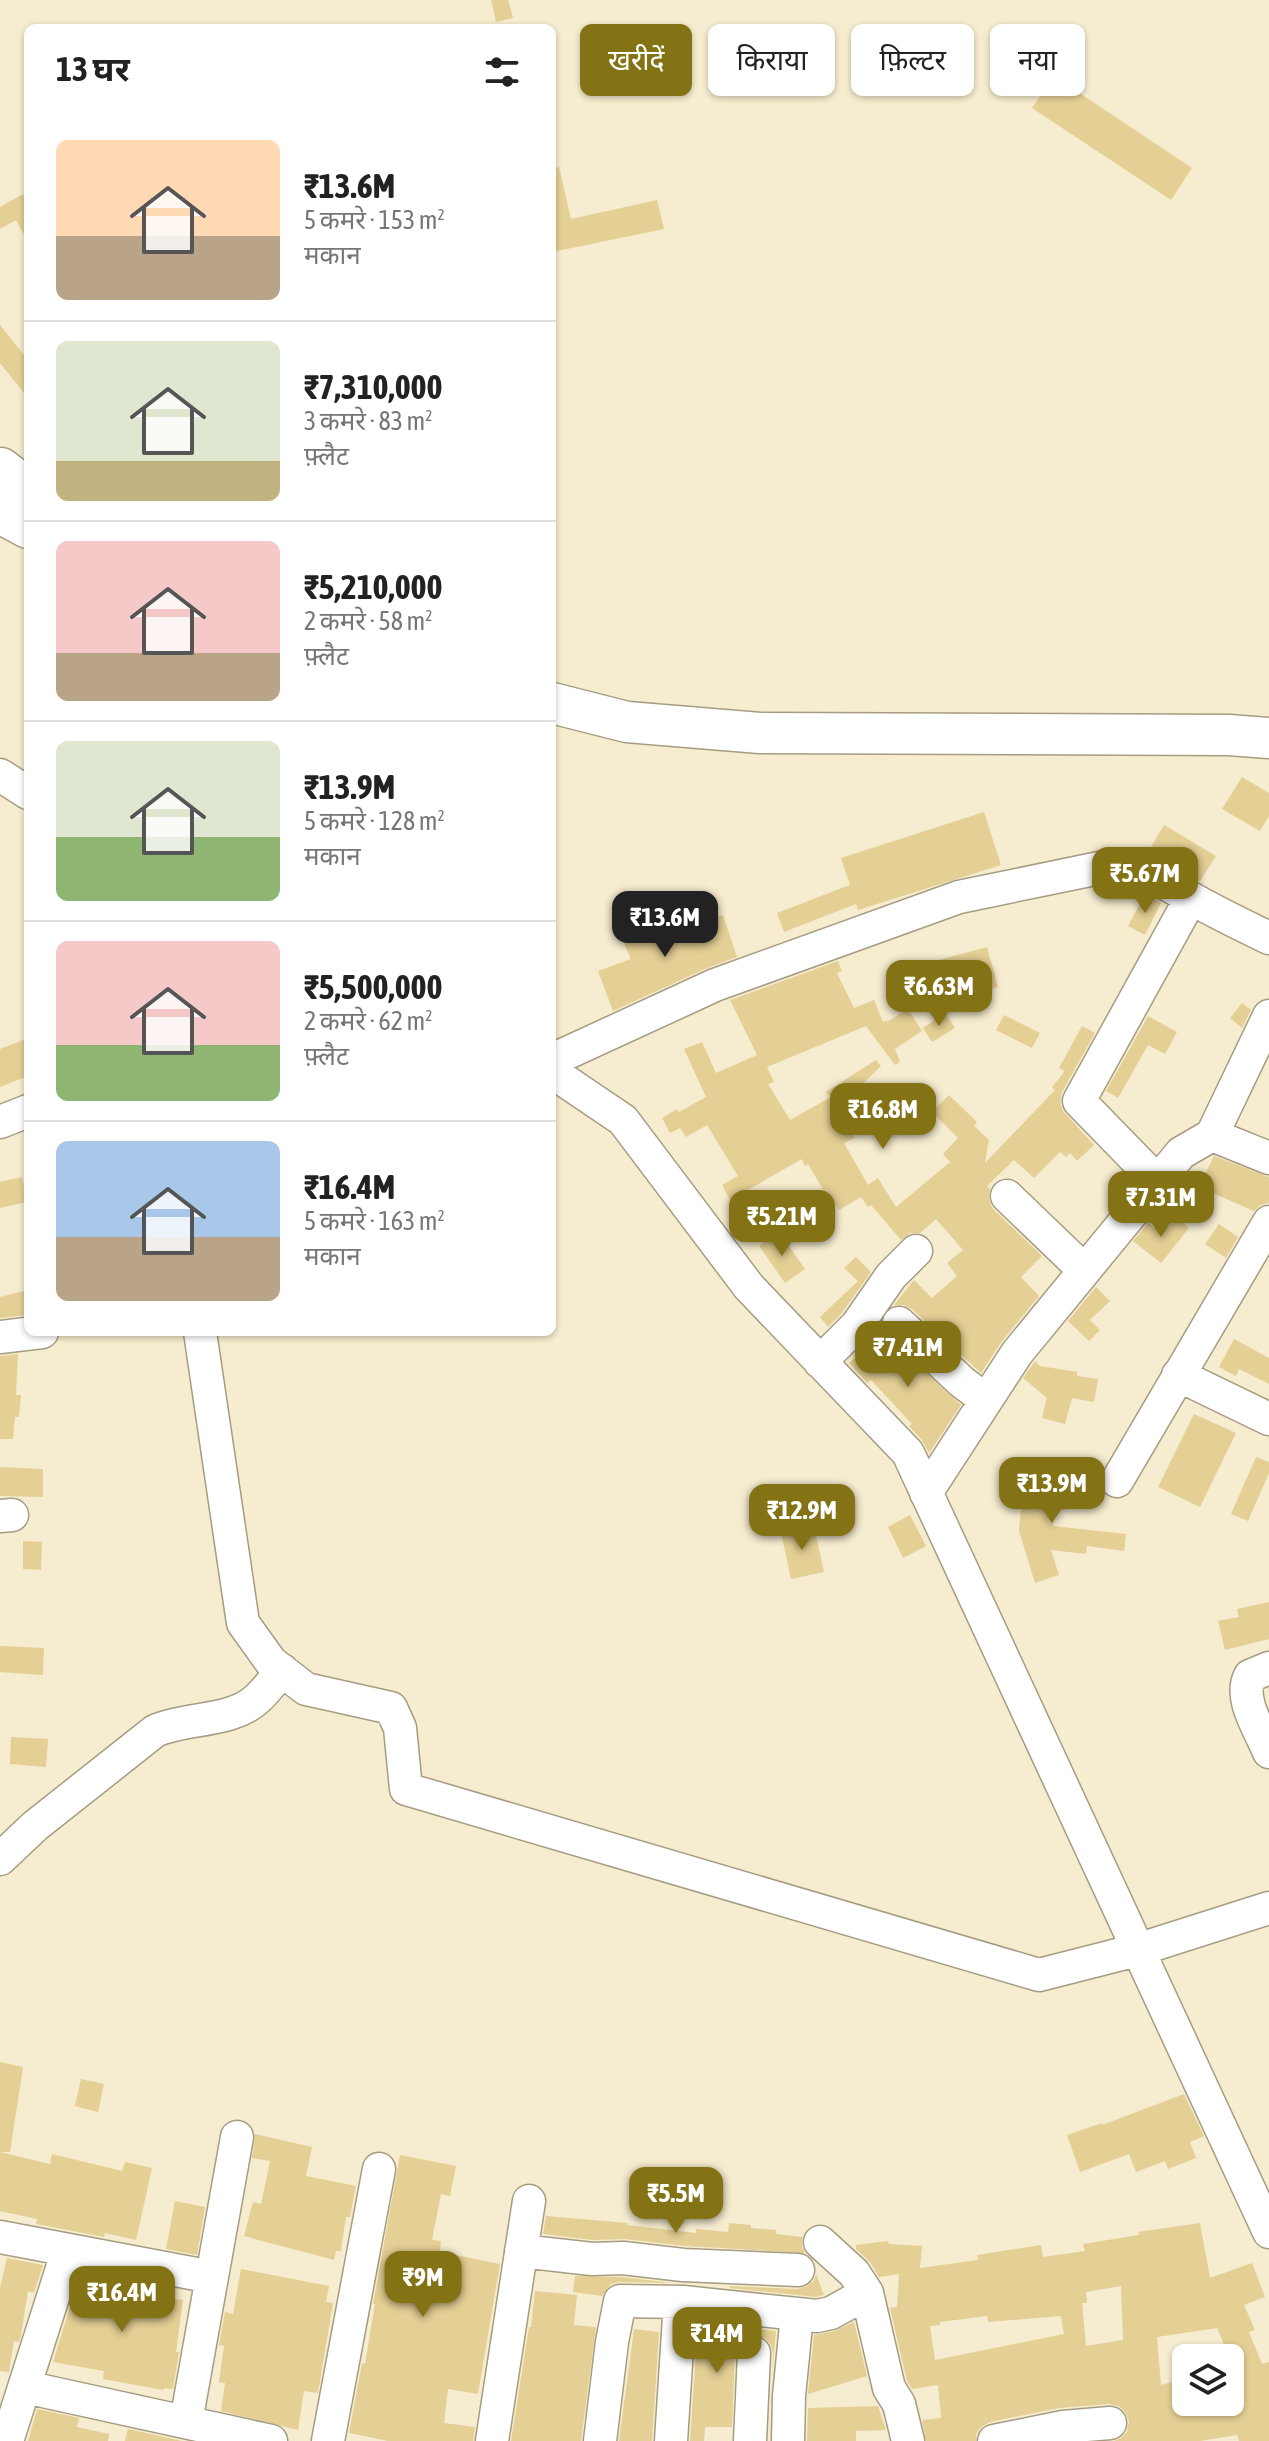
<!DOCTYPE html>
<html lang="hi">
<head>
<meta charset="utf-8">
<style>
	body { margin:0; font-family:"Asap Condensed","Noto Sans Devanagari",sans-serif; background:#f2f2f2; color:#222; height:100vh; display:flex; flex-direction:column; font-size:30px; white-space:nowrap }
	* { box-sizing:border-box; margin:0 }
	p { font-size:26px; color:#767676 }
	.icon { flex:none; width:44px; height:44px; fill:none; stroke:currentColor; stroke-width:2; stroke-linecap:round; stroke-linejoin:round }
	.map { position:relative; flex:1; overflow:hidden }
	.side { position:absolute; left:24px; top:24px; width:532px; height:1312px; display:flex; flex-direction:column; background:#fff; border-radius:12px; box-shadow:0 2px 6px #0004 }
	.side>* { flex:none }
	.top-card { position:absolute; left:580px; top:24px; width:568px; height:72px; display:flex; gap:16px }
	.buttons { position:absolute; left:1172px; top:2344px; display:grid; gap:16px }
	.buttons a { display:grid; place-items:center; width:72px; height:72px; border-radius:12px; background:#fff; box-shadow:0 2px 6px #0004; font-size:40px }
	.price { position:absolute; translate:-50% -68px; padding:0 18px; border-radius:16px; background:#837315; color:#fff; font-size:26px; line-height:52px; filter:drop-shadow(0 2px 4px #0008) }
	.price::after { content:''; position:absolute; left:50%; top:48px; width:24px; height:18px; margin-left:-12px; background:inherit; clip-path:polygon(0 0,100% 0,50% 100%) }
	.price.current { background:#222; color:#fff }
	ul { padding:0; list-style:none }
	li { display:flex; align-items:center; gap:24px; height:200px; padding:0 32px }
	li+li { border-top:2px solid #e0e0e0 }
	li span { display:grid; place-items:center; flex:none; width:224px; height:160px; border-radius:12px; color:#555 }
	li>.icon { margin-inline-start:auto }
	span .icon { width:96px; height:96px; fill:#fffc; stroke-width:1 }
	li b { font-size:34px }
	h2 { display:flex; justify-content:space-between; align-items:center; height:96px; padding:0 32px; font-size:34px }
	.tag { padding:0 28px; border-radius:12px; background:#fff; box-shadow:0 2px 6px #0004; font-size:28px; line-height:72px }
	.tag.current { background:#837315; color:#fff }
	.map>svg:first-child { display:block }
	.building { fill:#e4cf94; fill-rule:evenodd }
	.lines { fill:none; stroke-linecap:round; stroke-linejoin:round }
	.minor-casing { stroke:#a69c81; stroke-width:35 }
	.major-casing { stroke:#a69c81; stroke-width:43 }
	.minor { stroke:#fff; stroke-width:32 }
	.major { stroke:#fff; stroke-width:40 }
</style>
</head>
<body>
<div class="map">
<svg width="1269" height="2441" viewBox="0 0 1269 2441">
	<rect width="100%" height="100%" fill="#f6eccf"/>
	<path class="building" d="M491,0H508L513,18L496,22Z
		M1054,76L1192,168L1171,200L1032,108Z
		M559,167L571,219L657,200L664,229L552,252V168Z
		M23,194L28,204V242L16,220L0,229V207Z
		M0,325L28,360V398L0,363Z
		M1242,777L1269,793V816L1260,831L1222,809Z
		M984,812L1001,865L858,910L856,904L784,932L777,913L850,885L841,858Z
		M1164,825L1216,856L1200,881L1147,854Z
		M1145,894L1161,903L1145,935L1128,926Z
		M723,915L737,957L707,968L613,1011L598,971L631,959L621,936L656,921L662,934Z
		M987,947L998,987L946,1001L935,961Z
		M838,961L842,971L837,973L854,1008L874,1000L883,1022L886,1020L887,1022L908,1009L922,1031L895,1049L900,1062L895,1065L866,1026L767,1067L774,1082L768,1084L790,1120L831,1097L826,1092L876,1060L881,1066L840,1106L855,1138L844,1143L868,1185L878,1178L896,1207L950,1162L943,1154L958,1138L932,1112L949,1095L977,1122L974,1126L989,1140L985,1163L1055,1090L1052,1087L1065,1071L1059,1068L1082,1026L1095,1033L1062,1092L1060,1103L1063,1111L1094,1145L1077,1161L1070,1153L1066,1157L1060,1152L1034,1178L1014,1160L987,1186L990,1189L989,1200L993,1209L1042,1256L1021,1277L1039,1296L1002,1341L981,1373L912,1309L904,1305H894L914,1280L932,1298L957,1276L947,1263L963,1250L936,1219L920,1233H910L901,1240L871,1205L868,1207L861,1197L839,1210L831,1196L828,1198L808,1164L805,1166L802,1159L730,1200L722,1185L738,1176L707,1125L686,1137L680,1128L670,1133L662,1118L677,1109L679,1112L706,1097L684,1049L702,1042L716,1073L757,1055L730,1000Z
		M1242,1003L1251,1010L1242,1028L1230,1018Z
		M945,1013L955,1028L932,1042L923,1028Z
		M1004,1015L1040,1033L1032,1048L996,1030Z
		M1148,1016L1177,1032L1165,1054L1148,1045L1118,1098L1106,1091Z
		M28,1038V1076L0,1087V1049Z
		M1214,1156L1269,1177V1203L1260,1205L1254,1211L1199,1187Z
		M22,1177L27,1202L0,1208V1182Z
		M1178,1217L1189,1228L1161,1263L1133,1241L1148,1223L1162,1234Z
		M1219,1224L1238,1237L1226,1258L1205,1244Z
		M779,1232L805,1269L785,1283L759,1246Z
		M856,1257L871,1272L842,1313L828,1327L820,1317L858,1281L844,1268Z
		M1096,1287L1110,1301L1090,1320L1100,1330L1089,1341L1068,1321Z
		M28,1290V1315L0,1318V1297Z
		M884,1334L961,1405L929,1453L922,1440L909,1426L912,1424L871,1380L867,1383L849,1363Z
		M1234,1339L1269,1358V1384L1239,1369L1236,1376L1219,1367Z
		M18,1354L16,1395H21L19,1417H15L13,1439H0V1356Z
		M1035,1361L1040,1366L1077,1372V1376L1098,1379L1094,1402L1072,1398L1065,1424L1042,1418L1047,1398L1023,1378Z
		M1194,1414L1236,1433L1200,1507L1158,1487Z
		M1256,1457L1269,1462V1473L1248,1521L1231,1514Z
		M1025,1462L1058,1464L1053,1526L1126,1534L1124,1551L1087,1546L1086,1554L1051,1550L1059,1575L1035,1583L1019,1531Z
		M0,1467L43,1469V1497L0,1496Z
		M910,1515L926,1546L903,1558L888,1527Z
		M814,1526L824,1572L791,1579L781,1533Z
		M23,1541L42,1542L41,1570L23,1569Z
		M1269,1602V1639L1225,1650L1218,1621L1239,1617L1237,1609Z
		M0,1646L44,1648L43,1675L0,1672Z
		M11,1737L48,1739L46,1767L10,1764Z
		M0,2062L23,2067L10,2152H0Z
		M81,2079L104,2084L98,2112L75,2106Z
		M1184,2094L1204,2136L1190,2142L1196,2158L1168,2169L1165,2161L1136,2172L1129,2154L1080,2172L1067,2135L1102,2123V2125Z
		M255,2134L312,2147L306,2176L356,2186L350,2217H346L341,2251H336L334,2260L244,2236L253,2202L261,2204L270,2161L252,2158Z
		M0,2152L50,2164L52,2154L122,2171L125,2162L152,2168L136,2240L105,2233L104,2237L36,2224L37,2219L0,2211Z
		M400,2155L456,2166L450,2196L441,2194L432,2240L441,2241L440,2252L500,2264L478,2394L448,2389L444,2423L475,2427L473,2441H388L349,2433L362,2363L365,2364L375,2304H373Z
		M175,2201L205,2207L197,2255L166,2249Z
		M546,2216L627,2223V2225L696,2233V2229L728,2232L729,2223L751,2225V2228L776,2230V2234L802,2237V2247L805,2253L685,2246L625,2239L593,2240L543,2234Z
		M1200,2223L1210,2278L1252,2263L1265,2297L1244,2305L1255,2330L1249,2332L1262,2364L1269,2362V2441H1239L1237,2435L1200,2441H1114L1121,2438L1127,2432L1129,2421L1125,2412L1119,2406L1108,2404L1059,2408L990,2422L981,2427L976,2434V2441H926L922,2420L941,2418L938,2385L912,2389L907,2381L890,2308L897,2307L899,2274L879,2277L870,2262L856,2249V2245L888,2241L889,2244L922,2246L920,2268L978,2260L977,2255L1041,2245L1043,2257L1085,2251L1083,2244L1139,2235L1138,2232ZM1121,2286L1123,2340L1086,2346L1082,2303H1087L1086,2292ZM987,2316L988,2322L1061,2316L1064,2334L935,2360L930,2326L940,2325V2322ZM1217,2328L1230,2358V2402H1186V2378L1161,2385L1157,2337Z
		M7,2258L43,2265L34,2293L28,2291L21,2335L19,2342L14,2341L9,2372L0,2371V2288Z
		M241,2269L329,2286L326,2302L333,2303L318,2393L304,2391L298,2430L221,2411L225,2383L219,2382L224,2346L219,2345L225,2312L233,2314Z
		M81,2272L107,2279L106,2283L150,2293L149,2296L183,2300L176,2352H179L173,2389L164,2388L163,2390L103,2379L104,2371L53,2362Z
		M816,2274L824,2295L816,2297L730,2288V2286L798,2289L807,2286L814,2281Z
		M575,2276L622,2277L672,2283L620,2282L611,2284L602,2296L573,2292Z
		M535,2291L577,2295L574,2325L596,2327L581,2441H511L529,2327H531Z
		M854,2322L867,2376L808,2394L814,2335L835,2331Z
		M698,2323L776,2331L772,2374L773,2353L771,2345L765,2338L754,2334L745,2337L738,2343L735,2352L732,2427H705L704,2441H690Z
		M634,2329L659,2332L652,2441H619Z
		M878,2406L886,2430L856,2431V2441H807L808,2408Z
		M37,2409L79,2418L77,2427L109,2434L108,2441H28Z
		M128,2429L182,2441H125Z"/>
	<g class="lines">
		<g class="minor-casing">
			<path id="minor" d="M0,775L28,793
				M552,1060L715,985L959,897L1114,865C1143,868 1164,883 1189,897C1215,912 1242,925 1269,938
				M552,1072L623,1120L749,1287L908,1453L1269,2232
				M0,1122L28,1111
				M1212,1135L1269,1016
				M1157,1181L1079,1101L1191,898
				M1007,1196L1084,1270
				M899,1323L962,1382L986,1400
				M200,1332L243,1623L271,1662L306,1689L391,1708L400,1728L406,1789L1039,1975L1137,1950L1269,1908
				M0,1337L42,1332
				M820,1362L857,1325L891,1276L916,1251
				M1178,1375L1269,1419
				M1117,1481L1269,1222
				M926,1493L1017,1353L1181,1153L1212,1135L1269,1158
				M0,1516L12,1515
				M1269,1668L1250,1676C1238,1698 1260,1730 1269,1752
				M0,1859L35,1826L155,1731C186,1717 231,1723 257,1699C266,1691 274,1680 282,1670
				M0,2237L212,2277
				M820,2242L854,2273L867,2293L889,2388L899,2404L908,2441
				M521,2251L592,2259L623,2258L683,2265L798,2270
				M25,2387L271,2441
				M186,2422L237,2137
				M7,2441L68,2250
				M328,2441L379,2169
				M492,2441L529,2201
				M600,2441L612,2342L620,2301L683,2302L817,2316L831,2313L867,2293
				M671,2441L680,2302
				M750,2441L754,2353
				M788,2441L789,2396L797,2315
				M994,2441L1063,2427L1110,2423"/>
		</g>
		<g class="major-casing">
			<path id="major" d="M1,468L28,489
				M0,513L28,528
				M552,703L627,722L760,733L1229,735L1269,738"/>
		</g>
		<use href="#minor" class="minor"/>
		<use href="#major" class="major"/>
	</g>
</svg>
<div class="buttons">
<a><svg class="icon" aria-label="layers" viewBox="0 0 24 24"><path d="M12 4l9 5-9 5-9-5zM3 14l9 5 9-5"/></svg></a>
</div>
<b class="price" style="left:1145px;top:915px">₹5.67M</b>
<b class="price current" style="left:665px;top:959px">₹13.6M</b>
<b class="price" style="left:939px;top:1028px">₹6.63M</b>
<b class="price" style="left:883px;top:1151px">₹16.8M</b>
<b class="price" style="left:1161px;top:1239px">₹7.31M</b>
<b class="price" style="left:782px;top:1258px">₹5.21M</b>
<b class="price" style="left:908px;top:1389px">₹7.41M</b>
<b class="price" style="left:1052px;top:1525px">₹13.9M</b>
<b class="price" style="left:802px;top:1552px">₹12.9M</b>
<b class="price" style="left:676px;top:2235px">₹5.5M</b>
<b class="price" style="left:423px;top:2319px">₹9M</b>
<b class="price" style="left:122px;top:2334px">₹16.4M</b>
<b class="price" style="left:717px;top:2375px">₹14M</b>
<div class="top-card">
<a class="tag current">खरीदें</a>
<a class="tag">किराया</a>
<a class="tag">फ़िल्टर</a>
<a class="tag">नया</a>
</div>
<section class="side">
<h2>13 घर<svg class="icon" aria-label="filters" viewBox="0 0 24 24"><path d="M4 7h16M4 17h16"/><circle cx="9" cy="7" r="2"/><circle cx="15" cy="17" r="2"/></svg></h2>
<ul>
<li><span style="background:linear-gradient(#ffd9b3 60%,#b9a48a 0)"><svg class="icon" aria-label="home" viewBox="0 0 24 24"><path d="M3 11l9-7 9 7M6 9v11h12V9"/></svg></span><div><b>₹13.6M</b><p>5 कमरे · 153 m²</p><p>मकान</p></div></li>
<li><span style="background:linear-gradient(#dfe7d0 75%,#c2b280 0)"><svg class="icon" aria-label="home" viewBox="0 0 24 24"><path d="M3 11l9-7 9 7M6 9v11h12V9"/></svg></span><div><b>₹7,310,000</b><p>3 कमरे · 83 m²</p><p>फ़्लैट</p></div></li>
<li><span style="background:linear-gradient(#f6c9c9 70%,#b9a48a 0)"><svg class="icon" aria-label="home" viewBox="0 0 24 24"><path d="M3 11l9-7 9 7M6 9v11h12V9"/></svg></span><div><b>₹5,210,000</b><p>2 कमरे · 58 m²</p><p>फ़्लैट</p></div></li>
<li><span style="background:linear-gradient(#dfe7d0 60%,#8fb573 0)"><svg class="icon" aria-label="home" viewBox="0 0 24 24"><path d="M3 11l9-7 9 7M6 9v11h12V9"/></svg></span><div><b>₹13.9M</b><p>5 कमरे · 128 m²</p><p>मकान</p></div></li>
<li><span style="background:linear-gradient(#f6c9c9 65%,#8fb573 0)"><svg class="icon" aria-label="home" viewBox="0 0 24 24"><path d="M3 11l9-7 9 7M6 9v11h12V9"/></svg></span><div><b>₹5,500,000</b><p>2 कमरे · 62 m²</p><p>फ़्लैट</p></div></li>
<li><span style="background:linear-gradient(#a9c7e8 60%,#b9a48a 0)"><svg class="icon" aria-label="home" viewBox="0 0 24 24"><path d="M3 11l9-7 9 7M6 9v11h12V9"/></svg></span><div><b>₹16.4M</b><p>5 कमरे · 163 m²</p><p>मकान</p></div></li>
</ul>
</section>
</div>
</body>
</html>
